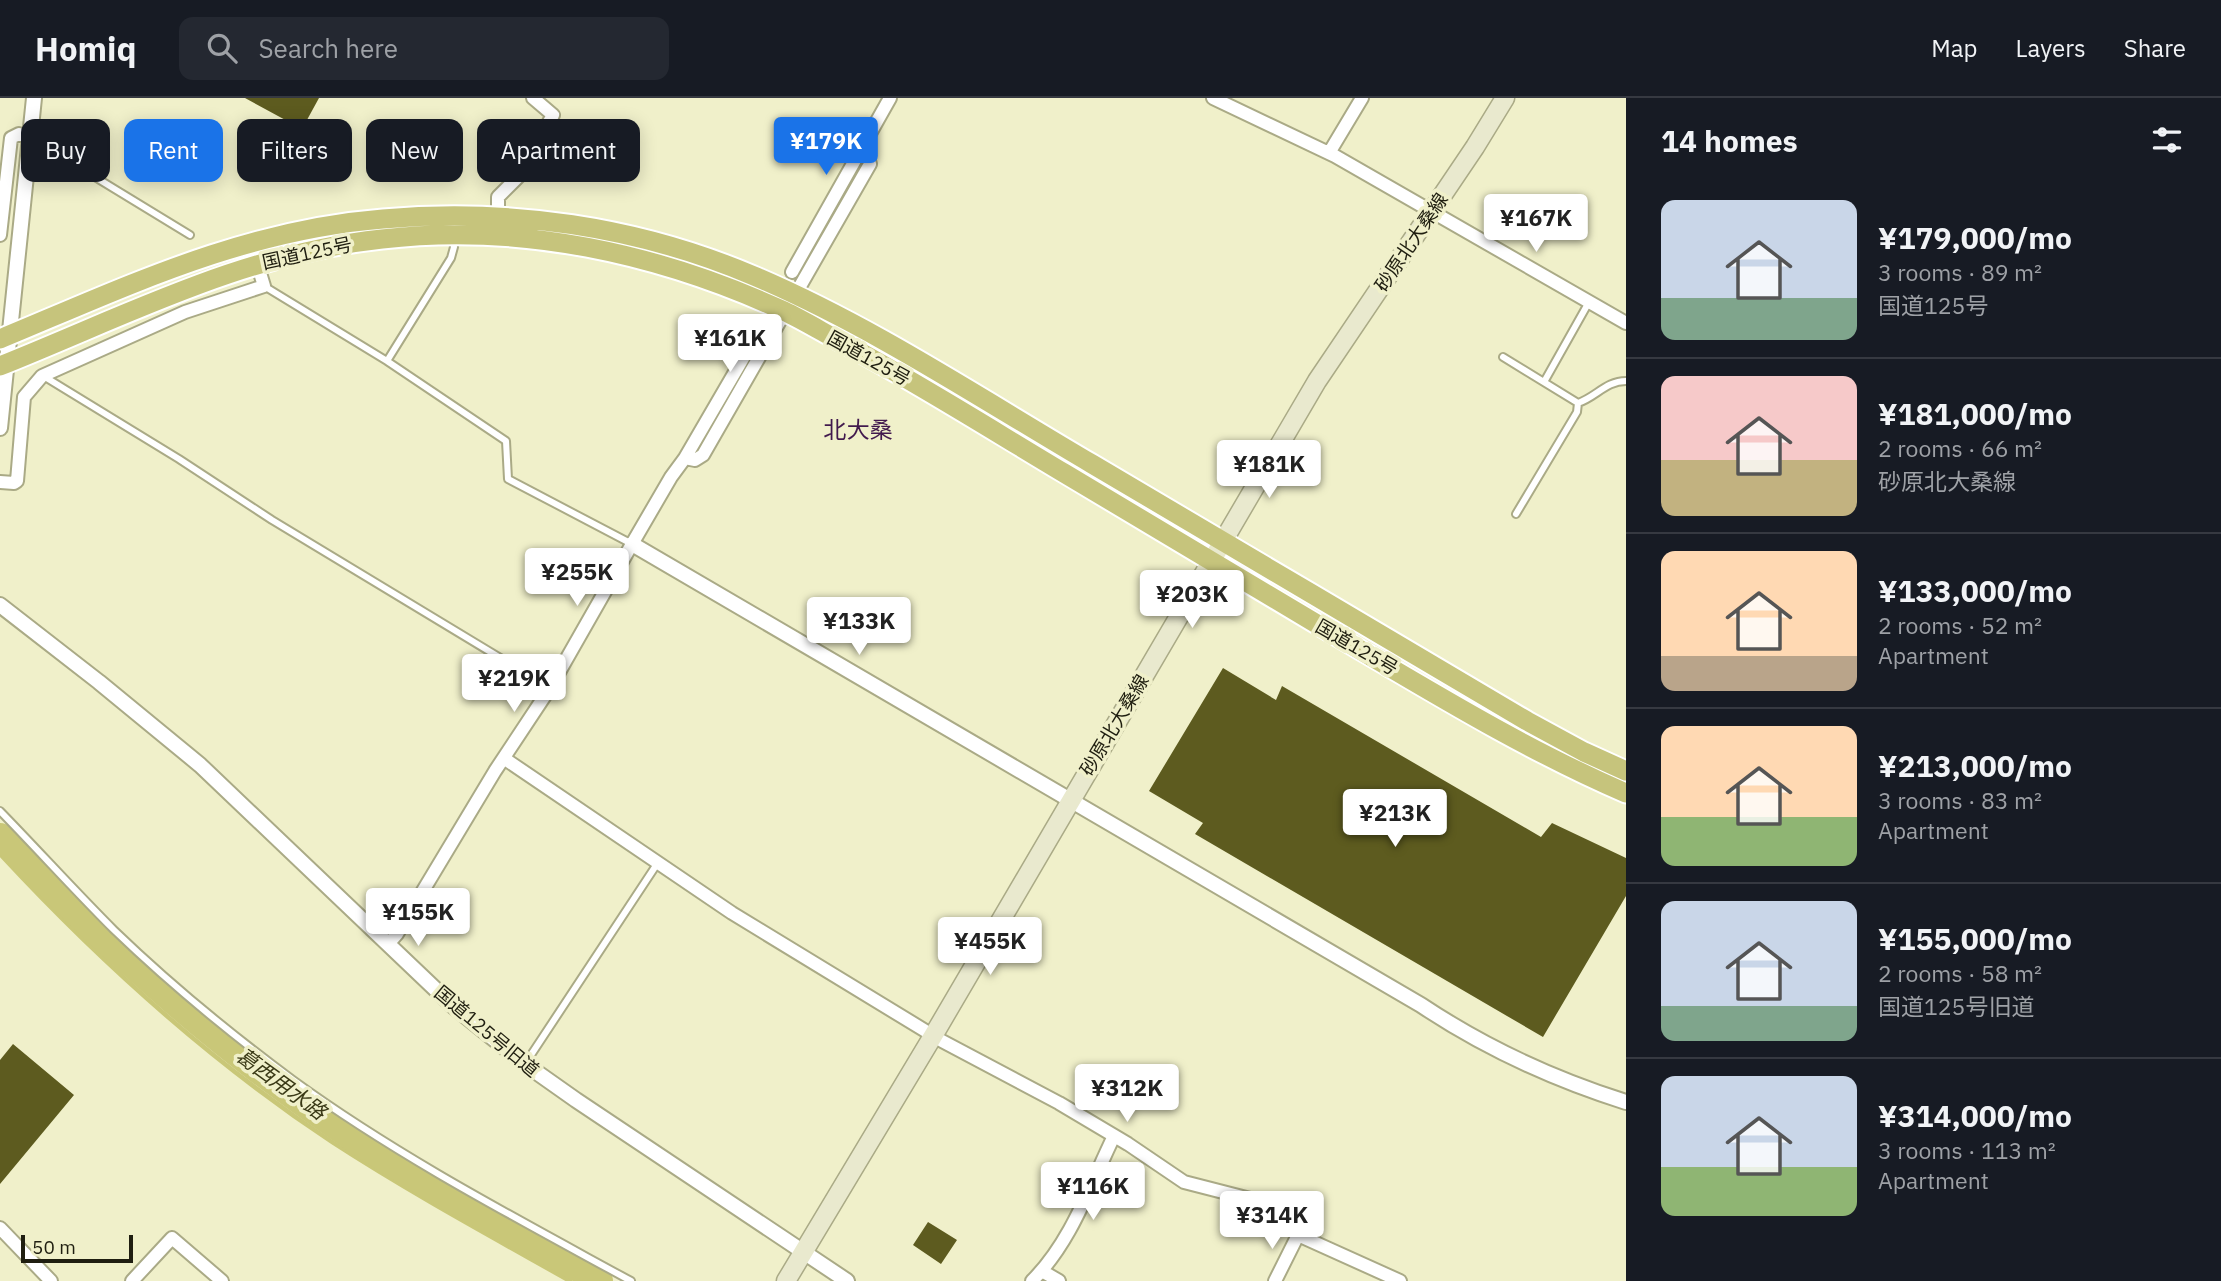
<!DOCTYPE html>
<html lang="en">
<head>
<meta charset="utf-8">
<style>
	body { margin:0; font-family:"IBM Plex Sans","Noto Sans JP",sans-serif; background:#242831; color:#f1f3f6; height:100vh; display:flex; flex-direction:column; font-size:26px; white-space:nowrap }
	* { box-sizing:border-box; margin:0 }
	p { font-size:23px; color:#9ea1a6 }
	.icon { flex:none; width:38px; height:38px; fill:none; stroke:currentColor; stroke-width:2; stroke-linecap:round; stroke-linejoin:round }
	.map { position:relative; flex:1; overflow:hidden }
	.details { display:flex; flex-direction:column; background:#171b24; width:595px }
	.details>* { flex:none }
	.banner { position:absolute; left:21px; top:21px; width:665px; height:63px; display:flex; gap:14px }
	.scale { position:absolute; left:21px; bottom:18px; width:112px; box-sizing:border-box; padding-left:7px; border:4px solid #1f1e10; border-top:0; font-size:19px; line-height:24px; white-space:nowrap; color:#1f1e10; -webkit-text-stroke:5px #f0f0ca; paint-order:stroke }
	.price { position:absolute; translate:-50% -60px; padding:0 16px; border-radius:7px; background:#fff; color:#222; font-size:23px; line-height:46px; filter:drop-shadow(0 2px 4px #0008) }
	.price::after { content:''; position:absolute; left:50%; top:42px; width:21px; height:16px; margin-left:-10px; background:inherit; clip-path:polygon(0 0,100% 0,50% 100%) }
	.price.on { background:#1a73e8; color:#fff }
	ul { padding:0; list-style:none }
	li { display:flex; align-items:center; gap:21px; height:175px; padding:0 35px }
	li+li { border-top:2px solid #363941 }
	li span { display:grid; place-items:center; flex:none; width:196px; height:140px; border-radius:14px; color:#555 }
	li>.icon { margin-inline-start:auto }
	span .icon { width:84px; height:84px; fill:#fffc; stroke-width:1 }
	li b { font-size:30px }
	h2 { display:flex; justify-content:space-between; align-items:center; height:84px; padding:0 35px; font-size:30px }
	.tag { padding:0 24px; border-radius:14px; background:#171b24; box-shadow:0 4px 18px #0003; font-size:24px; line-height:63px }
	.tag.on { background:#1a73e8; color:#fff }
	header { display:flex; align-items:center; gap:42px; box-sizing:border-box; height:98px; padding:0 35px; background:#171b24; border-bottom:2px solid #363941 }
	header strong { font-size:33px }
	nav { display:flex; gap:38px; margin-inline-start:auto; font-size:24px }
	.search { width:490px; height:63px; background:#242831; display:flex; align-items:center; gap:18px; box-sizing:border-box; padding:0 24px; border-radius:14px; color:#9ea1a6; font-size:26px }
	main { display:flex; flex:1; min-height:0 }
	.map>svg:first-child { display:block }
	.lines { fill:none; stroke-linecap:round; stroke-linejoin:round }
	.stream { stroke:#c9c778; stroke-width:4.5 }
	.river { stroke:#c9c778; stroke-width:26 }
	.building { fill:#5d5b1f }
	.minor-tunnel { stroke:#d1d0ae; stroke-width:12; stroke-dasharray:12 6; stroke-linecap:butt }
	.service-casing { stroke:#aaaa86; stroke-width:10 }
	.minor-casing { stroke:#aaaa86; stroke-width:16 }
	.tertiary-casing { stroke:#aaaa86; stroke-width:18 }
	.secondary-casing { stroke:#aaaa86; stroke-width:21 }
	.trunk-casing { stroke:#fff; stroke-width:23 }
	.service { stroke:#fff; stroke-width:6 }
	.minor { stroke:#fff; stroke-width:12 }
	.tertiary { stroke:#fff; stroke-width:14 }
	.secondary { stroke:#e9e9ce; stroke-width:18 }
	.trunk { stroke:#c6c47c; stroke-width:19 }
	.labels { text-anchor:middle; stroke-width:7; stroke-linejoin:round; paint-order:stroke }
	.street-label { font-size:19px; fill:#1f1e10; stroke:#f0f0ca }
	.water-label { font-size:21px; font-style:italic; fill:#3a3916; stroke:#f0f0ca }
	.quarter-label { font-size:23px; fill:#41194d; stroke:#f0f0ca }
</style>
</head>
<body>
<header>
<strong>Homiq</strong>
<div class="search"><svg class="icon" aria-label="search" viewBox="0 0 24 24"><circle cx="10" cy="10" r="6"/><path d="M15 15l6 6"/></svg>Search here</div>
<nav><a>Map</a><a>Layers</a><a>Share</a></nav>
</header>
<main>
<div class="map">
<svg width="1626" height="1183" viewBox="0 0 1626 1183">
	<rect width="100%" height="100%" fill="#f0f0ca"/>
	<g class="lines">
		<path class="stream" d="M0,756C99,863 210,963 332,1044C409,1094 490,1138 570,1183"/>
		<path class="river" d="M0,738C123,868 261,987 415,1080C475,1116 538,1149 600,1183"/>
	</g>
	<path class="building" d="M245,0H319L302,31Z
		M1223,570L1276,602L1282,588L1541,739L1552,725L1626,760V798L1543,939L1195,736L1203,725L1149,693Z
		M13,946L74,997L0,1086V962Z
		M928,1124L957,1142L941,1166L913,1147Z"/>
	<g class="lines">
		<path class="minor-tunnel" d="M763,226L792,174"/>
		<g class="service-casing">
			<path id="service" d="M31,40L190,137
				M264,188L387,263L506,343L508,381L632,446
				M1503,259L1578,305C1596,299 1606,283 1626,283
				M387,263L451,160L454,149L453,140
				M45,279L179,361L272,422L550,590
				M1544,284L1589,204
				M1516,416L1577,314L1578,305
				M0,713C38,752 75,793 114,832C170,886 231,936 293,982C399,1059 516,1120 631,1183
				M525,966L657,766"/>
		</g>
		<g class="minor-casing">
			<path id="minor" d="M1213,0L1335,58L1626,225
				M1329,55L1362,0
				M498,120V99L518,79L553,17L533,0
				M0,137L11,40L19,36L31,40
				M792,174L890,0
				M795,197L870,66L863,45
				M685,360L695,362L703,357L785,214
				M0,384L14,385L17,383L24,299L42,278L185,214L264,188L257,165
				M505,661L732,815L942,943L1059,1005L1128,1046L1184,1084L1258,1103L1298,1137L1400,1183
				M388,846L397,836L495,673L550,590L632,446L671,379L685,360L763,226
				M0,1130L51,1183
				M1042,1173L1059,1183
				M132,1183L172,1140L222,1183
				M1032,1183C1072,1143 1090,1087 1114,1038
				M1275,1183L1298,1137"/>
		</g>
		<g class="tertiary-casing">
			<path id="tertiary" d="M0,330L34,0
				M632,446L1421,907C1484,949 1553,981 1626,1004
				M0,507L99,584L200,667L452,907L525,966L576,1002L847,1183"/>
		</g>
		<g class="secondary-casing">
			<path id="secondary" d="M786,1183L933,938L1317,283L1475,49L1505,0"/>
		</g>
		<g class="trunk-casing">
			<path id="trunk" d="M0,241C128,188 243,132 383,121C509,110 637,128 754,178C872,228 981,301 1092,366C1237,452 1382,537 1527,623L1584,654L1626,673
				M0,268C128,217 242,156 382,141C520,125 658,155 784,213C805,223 826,236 847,247C921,287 992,332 1064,375C1161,434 1259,492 1357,550C1445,602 1533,655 1626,695"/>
		</g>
		<use href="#service" class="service"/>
		<use href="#minor" class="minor"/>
		<use href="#tertiary" class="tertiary"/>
		<use href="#secondary" class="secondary"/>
		<use href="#trunk" class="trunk"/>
	</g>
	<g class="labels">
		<g class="street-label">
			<text transform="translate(1411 144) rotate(-56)" y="7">砂原北大桑線</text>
			<text transform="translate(307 155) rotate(-12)" y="7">国道125号</text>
			<text transform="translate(869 260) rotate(29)" y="7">国道125号</text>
			<text transform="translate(1357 549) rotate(30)" y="7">国道125号</text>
			<text transform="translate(1114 627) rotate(-59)" y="7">砂原北大桑線</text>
			<text transform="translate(487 933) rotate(40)" y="7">国道125号旧道</text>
		</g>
		<g class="water-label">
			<text transform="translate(281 986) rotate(36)" y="7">葛西用水路</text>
		</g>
		<g class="quarter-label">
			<text x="858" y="340">北大桑</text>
		</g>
	</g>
</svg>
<div class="scale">50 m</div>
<b class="price on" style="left:826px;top:79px">¥179K</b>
<b class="price" style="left:1536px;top:156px">¥167K</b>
<b class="price" style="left:730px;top:276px">¥161K</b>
<b class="price" style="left:1269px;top:402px">¥181K</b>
<b class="price" style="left:577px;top:510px">¥255K</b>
<b class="price" style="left:1192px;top:532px">¥203K</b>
<b class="price" style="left:859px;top:559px">¥133K</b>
<b class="price" style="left:514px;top:616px">¥219K</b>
<b class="price" style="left:1395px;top:751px">¥213K</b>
<b class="price" style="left:418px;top:850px">¥155K</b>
<b class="price" style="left:990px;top:879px">¥455K</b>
<b class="price" style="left:1127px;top:1026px">¥312K</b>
<b class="price" style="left:1093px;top:1124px">¥116K</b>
<b class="price" style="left:1272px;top:1153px">¥314K</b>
<div class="banner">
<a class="tag">Buy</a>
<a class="tag on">Rent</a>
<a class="tag">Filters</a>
<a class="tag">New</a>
<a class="tag">Apartment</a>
</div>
</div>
<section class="details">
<h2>14 homes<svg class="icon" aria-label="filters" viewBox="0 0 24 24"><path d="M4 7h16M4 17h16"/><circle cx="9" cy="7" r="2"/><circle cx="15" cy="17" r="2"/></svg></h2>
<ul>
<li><span style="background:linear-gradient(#c9d6e8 70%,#7fa58c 0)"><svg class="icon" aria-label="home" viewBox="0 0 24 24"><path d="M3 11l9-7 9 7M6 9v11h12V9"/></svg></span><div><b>¥179,000/mo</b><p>3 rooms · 89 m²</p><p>国道125号</p></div></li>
<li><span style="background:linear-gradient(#f6c9c9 60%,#c2b280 0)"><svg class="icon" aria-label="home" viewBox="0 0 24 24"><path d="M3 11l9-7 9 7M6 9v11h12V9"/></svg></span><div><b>¥181,000/mo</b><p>2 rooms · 66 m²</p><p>砂原北大桑線</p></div></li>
<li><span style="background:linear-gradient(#ffd9b3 75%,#b9a48a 0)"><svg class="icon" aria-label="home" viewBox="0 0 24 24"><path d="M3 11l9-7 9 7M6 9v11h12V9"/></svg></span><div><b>¥133,000/mo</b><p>2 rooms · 52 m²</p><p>Apartment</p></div></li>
<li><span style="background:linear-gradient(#ffd9b3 65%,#8fb573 0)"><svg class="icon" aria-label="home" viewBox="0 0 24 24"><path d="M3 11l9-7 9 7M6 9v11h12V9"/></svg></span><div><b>¥213,000/mo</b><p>3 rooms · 83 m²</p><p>Apartment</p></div></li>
<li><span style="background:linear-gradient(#c9d6e8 75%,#7fa58c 0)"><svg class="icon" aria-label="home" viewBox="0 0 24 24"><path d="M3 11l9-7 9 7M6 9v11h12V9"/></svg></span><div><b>¥155,000/mo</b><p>2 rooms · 58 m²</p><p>国道125号旧道</p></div></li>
<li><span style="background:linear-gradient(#c9d6e8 65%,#8fb573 0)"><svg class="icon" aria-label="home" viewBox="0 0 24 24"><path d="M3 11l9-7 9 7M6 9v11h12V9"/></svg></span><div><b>¥314,000/mo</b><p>3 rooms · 113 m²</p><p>Apartment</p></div></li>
</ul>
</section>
</main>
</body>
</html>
